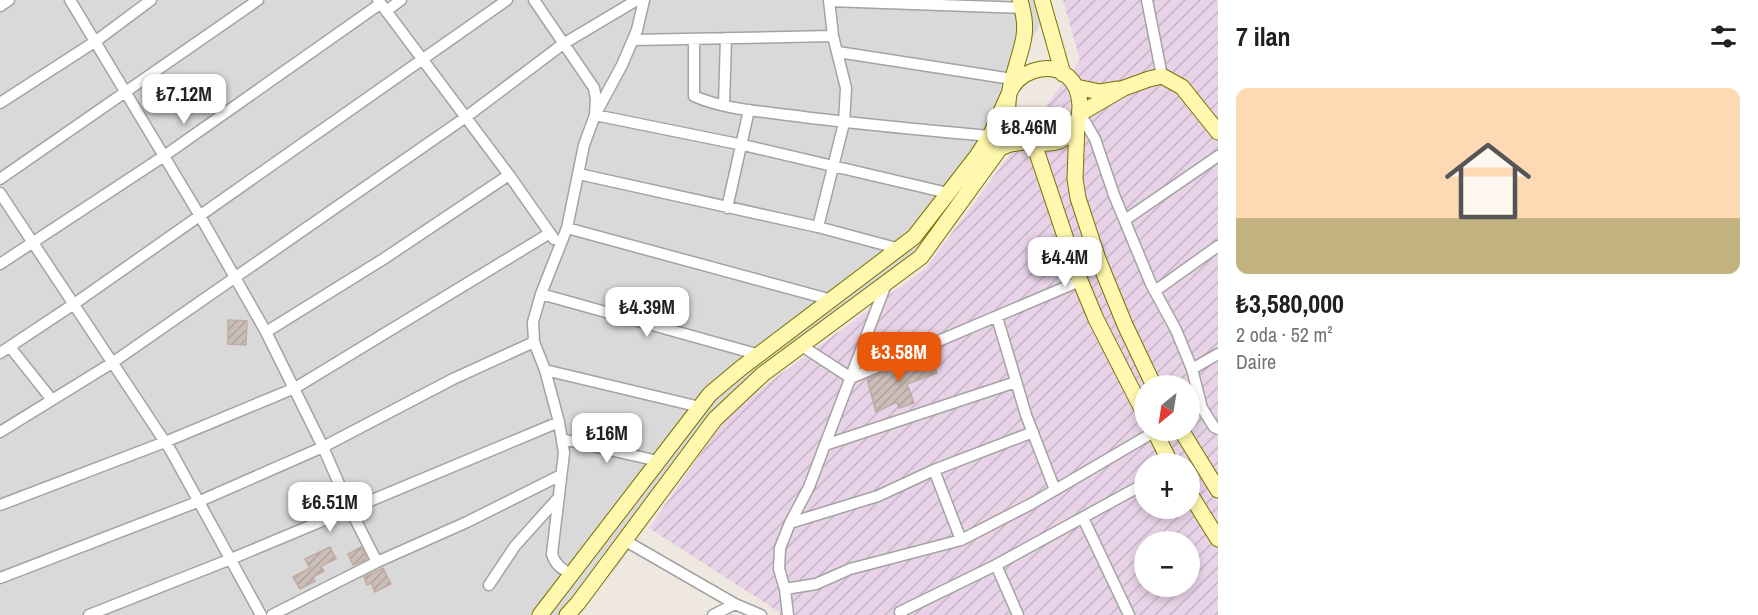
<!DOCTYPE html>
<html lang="tr">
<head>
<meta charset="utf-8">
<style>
	body { margin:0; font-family:"Archivo Narrow",sans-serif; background:#f6f6f6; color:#202124; height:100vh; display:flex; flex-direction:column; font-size:22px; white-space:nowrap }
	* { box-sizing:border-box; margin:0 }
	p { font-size:20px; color:#757577 }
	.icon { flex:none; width:33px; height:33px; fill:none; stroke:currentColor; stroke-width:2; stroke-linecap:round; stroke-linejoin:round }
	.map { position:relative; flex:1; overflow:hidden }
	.sheet { display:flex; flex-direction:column; background:#fff; width:540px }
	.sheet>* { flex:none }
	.needle { width:39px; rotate:210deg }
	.tools { position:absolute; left:1134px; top:375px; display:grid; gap:12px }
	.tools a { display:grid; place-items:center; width:66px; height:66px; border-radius:50%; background:#fff; box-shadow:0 3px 9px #0003; font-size:30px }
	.price { position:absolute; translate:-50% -51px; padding:0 14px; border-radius:12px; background:#fff; color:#222; font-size:20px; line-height:39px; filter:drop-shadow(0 2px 3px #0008) }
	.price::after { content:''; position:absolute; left:50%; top:36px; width:18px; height:14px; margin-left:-9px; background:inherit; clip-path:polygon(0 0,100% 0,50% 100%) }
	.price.active { background:#ea580c; color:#fff }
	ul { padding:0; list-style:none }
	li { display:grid; align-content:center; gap:12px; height:318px; padding:0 18px }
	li+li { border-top:2px solid #e0e0e0 }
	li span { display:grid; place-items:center; height:186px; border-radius:12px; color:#555 }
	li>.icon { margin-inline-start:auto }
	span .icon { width:108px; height:108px; fill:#fffc; stroke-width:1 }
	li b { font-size:26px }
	h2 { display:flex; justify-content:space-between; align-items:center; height:72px; padding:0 18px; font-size:26px }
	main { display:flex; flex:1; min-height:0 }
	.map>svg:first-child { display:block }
	.residential { fill:#dad9d9 }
	.industrial { fill:url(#industrial-furrows); fill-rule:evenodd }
	.building { fill:url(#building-hatch); stroke:#c1aba2; stroke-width:1.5 }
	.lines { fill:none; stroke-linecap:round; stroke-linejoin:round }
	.street-casing { stroke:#a3a3a3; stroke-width:13 }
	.secondary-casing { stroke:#767300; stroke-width:17 }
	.street { stroke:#fff; stroke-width:10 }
	.secondary { stroke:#fff8ae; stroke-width:15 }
</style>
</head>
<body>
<main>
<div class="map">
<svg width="1218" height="615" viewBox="0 0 1218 615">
	<defs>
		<pattern id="industrial-furrows" width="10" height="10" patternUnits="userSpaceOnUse" patternTransform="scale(1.5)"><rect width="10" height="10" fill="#e8d2e7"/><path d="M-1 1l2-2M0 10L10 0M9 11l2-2" fill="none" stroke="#c6b4c6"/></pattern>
		<pattern id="building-hatch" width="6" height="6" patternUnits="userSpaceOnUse" patternTransform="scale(1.5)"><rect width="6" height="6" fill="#cbbdb7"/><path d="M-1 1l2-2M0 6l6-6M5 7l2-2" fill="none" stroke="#aea29d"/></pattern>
	</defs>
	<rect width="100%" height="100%" fill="#efe8e1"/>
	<path class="residential" d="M0,0H1037L1045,14L1011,82L986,166L921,257L715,419L619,565L574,615H0Z"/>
	<path class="industrial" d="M1063,0H1218V615H780L779,612L649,528L722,423L771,381L926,268L1080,60ZM1144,386H1190V430H1144ZM1144,464H1190V508H1144ZM1144,542H1190V586H1144Z"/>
	<path class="building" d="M228,320L247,321L246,345L228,344Z
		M930,354L937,373L907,384L914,403L899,408L897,402L876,412L867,379Z
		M330,547L336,559L321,566L324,571L313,577L315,581L300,589L293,577L310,568L305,559Z
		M361,547L367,559L353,565L348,554Z
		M383,568L391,584L375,592L371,583L367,585L364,577Z"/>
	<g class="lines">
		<g class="street-casing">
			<path id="street" d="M70,0L200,216L266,332L323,447L350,509L377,562
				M378,0L509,175L554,239
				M534,0L594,88L596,99L595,115L743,145L948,193
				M1147,0L1162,76
				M829,1L1022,8
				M0,6L9,0
				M386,11L401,0
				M694,39V96C723,109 758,111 788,115C855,124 923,130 990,136
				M633,40L833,36
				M838,52L1012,79
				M0,103L96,41L151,0
				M724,105L726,38
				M1081,115L1095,139L1114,195L1151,284L1176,330L1192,369L1202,408L1214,427L1218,429
				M579,174L818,227L900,249
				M0,179L258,0
				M0,193L171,451L261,615
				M727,208L749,110
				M1125,220L1218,156
				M818,227L844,123L846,88L833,36L829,0
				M567,228L832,300
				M0,264L164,156L380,4
				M1155,291L1218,246
				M541,294L760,355
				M997,317L1026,415L1055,490
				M266,332L385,258L509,175
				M802,346L851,378
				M10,347L52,400
				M0,353L74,304L507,0
				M1192,369L1218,354
				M545,370L700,407
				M851,378L1080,281
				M0,432L112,363L466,117L563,44L637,0
				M562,439L658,461
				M825,445L1016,382
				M934,470L961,540
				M0,505L165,442L295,388L550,233
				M1083,518L1129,615
				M790,523L878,496L934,470L1033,432
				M624,540L735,604L761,615
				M996,565L1018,615
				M572,575C562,569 555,565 552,554L564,453L559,422L545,370L534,342L533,322L541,294L567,228L584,145L595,115L622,65L637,30L644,0
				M0,578L200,501L323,447L453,379L534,342
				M489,585L515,546L559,497
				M785,589L816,584L850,569L961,540L1031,504L1154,432
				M89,615L231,559L559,422
				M272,615L377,562L467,522L561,475
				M713,615L735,604
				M788,615L785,589L779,569L780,548L790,523L809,487L886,284
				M902,615L900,612L996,565L1144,484"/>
		</g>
		<g class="secondary-casing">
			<path id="secondary" d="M1042,0L1063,74
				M1076,87L1100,92L1118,89
				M1081,113L1124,88L1149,79L1162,76L1182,87L1218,132
				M1077,124L1075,179L1078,198L1098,259L1125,325L1154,386
				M1033,141L1079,278L1096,319L1144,413
				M1154,430L1171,464
				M1181,430L1218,490
				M1190,494L1218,539
				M540,615L710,394L741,368L914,237L977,156L990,136L1008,96C1012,84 1021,75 1033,71C1092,52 1098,155 1036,142C983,131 1020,68 1024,36C1026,23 1023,12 1020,0
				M567,615L578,603L715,419L763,374L921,257L1000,148L1010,144L1031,141"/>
		</g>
		<use href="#street" class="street"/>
		<use href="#secondary" class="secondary"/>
	</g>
</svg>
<div class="tools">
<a><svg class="needle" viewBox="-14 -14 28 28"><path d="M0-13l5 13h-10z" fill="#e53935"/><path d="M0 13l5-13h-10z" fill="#757577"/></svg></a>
<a>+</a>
<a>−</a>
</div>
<b class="price" style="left:184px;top:125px">₺7.12M</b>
<b class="price" style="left:1029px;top:158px">₺8.46M</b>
<b class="price" style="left:1065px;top:288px">₺4.4M</b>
<b class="price" style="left:647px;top:338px">₺4.39M</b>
<b class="price active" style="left:899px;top:383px">₺3.58M</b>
<b class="price" style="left:607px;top:464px">₺16M</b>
<b class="price" style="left:330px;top:533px">₺6.51M</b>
</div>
<section class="sheet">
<h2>7 ilan<svg class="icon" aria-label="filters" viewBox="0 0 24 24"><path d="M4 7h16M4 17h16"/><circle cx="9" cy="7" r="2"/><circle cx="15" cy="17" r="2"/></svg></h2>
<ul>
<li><span style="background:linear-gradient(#ffd9b3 70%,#c2b280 0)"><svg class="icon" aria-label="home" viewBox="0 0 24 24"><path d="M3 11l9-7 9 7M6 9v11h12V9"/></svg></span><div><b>₺3,580,000</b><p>2 oda · 52 m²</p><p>Daire</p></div></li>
</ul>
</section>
</main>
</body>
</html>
